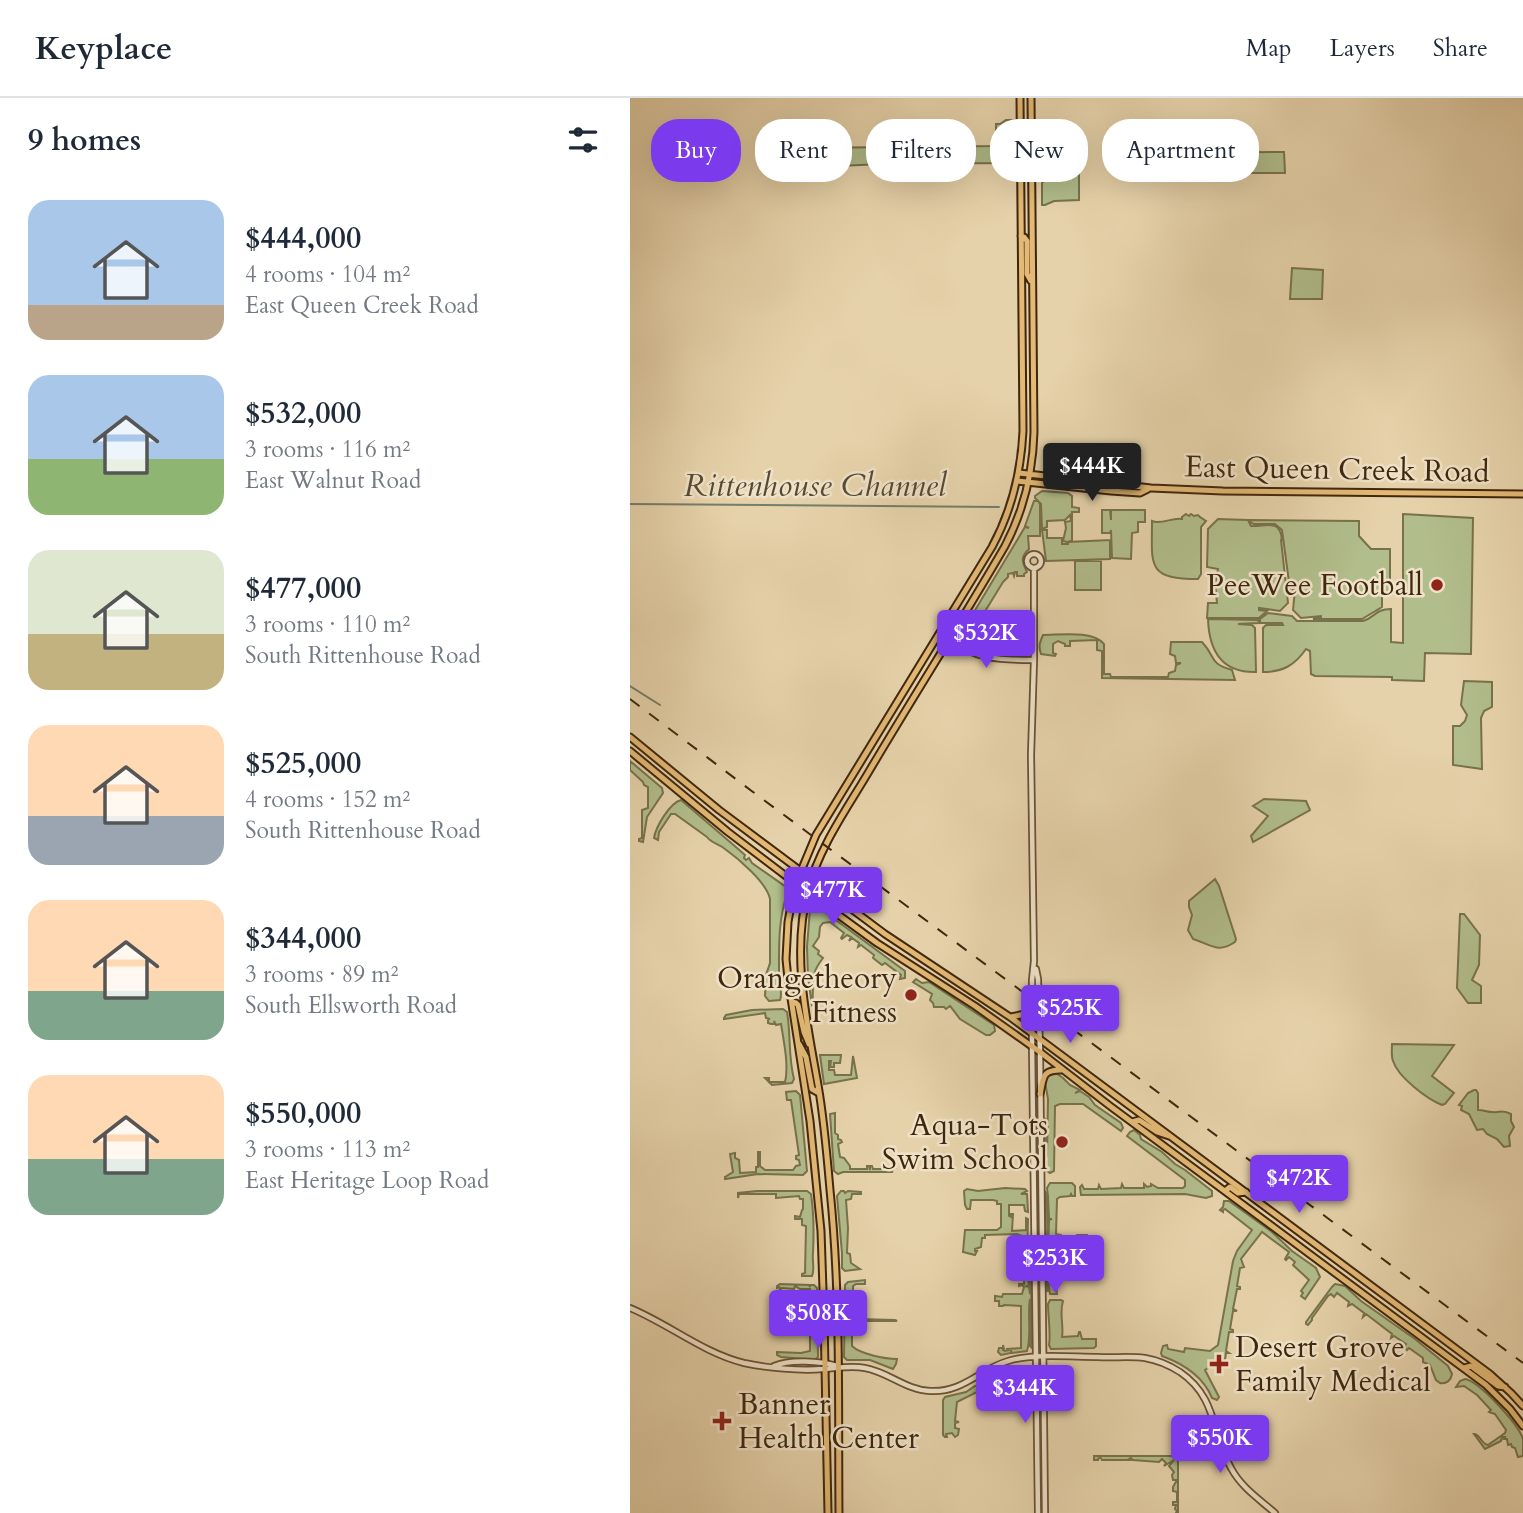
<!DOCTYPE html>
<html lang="en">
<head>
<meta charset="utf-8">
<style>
	body { margin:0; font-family:Cardo,serif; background:#f2f2f3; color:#1f2937; height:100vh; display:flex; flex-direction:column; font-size:26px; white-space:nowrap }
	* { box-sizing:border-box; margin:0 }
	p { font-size:23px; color:#747a83 }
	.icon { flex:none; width:38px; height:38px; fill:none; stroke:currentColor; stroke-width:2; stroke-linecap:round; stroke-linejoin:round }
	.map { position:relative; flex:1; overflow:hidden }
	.drawer { display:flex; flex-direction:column; background:#fff; width:630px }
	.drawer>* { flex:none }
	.top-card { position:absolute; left:21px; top:21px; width:665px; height:63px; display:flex; gap:14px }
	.price { position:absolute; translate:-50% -60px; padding:0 16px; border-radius:7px; background:#7c3aed; color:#fff; font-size:23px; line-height:46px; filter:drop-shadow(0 2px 4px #0008) }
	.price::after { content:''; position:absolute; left:50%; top:42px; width:21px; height:16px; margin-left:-10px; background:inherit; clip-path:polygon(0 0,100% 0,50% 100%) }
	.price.active { background:#222; color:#fff }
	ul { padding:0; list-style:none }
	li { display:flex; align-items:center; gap:21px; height:175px; padding:0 28px }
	li span { display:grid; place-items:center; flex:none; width:196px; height:140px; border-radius:21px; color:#555 }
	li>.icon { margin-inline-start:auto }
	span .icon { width:84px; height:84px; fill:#fffc; stroke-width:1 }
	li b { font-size:30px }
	h2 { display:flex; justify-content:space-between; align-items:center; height:84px; padding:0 28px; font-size:30px }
	.pill { padding:0 24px; border-radius:28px; background:#fff; box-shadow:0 7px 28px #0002; font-size:24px; line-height:63px }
	.pill.active { background:#7c3aed; color:#fff }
	header { display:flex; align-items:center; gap:42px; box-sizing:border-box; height:98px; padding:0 35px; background:#fff; border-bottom:2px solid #e0e1e3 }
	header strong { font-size:33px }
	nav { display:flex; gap:38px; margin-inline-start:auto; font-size:24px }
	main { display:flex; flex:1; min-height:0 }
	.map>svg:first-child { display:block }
	.green { fill:#b1bd8b; stroke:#78724c; stroke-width:2 }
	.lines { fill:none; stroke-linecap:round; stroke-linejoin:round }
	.stream { stroke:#737e6c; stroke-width:2 }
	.minor-casing { stroke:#695235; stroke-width:8 }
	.major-casing { stroke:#3f270e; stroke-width:9 }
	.minor { stroke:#efe2c8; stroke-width:4.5 }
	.major { stroke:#e3b975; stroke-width:5 }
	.rail { stroke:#3f270e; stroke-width:2; stroke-dasharray:12 12; stroke-linecap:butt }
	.poi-dot { fill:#8f2418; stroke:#efe2c8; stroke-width:2.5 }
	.labels { text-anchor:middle; stroke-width:5; stroke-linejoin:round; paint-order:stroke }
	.street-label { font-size:30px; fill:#3f270e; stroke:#efe2c8 }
	.poi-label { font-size:30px; fill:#3f270e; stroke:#efe2c8; text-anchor:end }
	.water-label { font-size:32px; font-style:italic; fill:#554b35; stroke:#efe2c8 }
</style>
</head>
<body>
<header>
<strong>Keyplace</strong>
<nav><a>Map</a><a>Layers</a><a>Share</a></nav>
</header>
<main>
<section class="drawer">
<h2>9 homes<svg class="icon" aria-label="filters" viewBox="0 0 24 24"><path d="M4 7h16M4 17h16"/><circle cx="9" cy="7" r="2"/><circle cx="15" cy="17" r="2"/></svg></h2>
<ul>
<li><span style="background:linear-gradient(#a9c7e8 75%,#b9a48a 0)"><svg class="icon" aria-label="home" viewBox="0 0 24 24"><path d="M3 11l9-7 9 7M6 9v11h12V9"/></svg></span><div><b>$444,000</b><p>4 rooms · 104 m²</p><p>East Queen Creek Road</p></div></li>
<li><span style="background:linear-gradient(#a9c7e8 60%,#8fb573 0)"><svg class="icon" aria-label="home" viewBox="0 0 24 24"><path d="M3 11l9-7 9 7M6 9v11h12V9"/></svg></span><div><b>$532,000</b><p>3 rooms · 116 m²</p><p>East Walnut Road</p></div></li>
<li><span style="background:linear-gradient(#dfe7d0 60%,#c2b280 0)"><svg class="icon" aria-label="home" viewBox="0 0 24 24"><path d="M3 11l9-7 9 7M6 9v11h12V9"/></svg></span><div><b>$477,000</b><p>3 rooms · 110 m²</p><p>South Rittenhouse Road</p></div></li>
<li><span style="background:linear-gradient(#ffd9b3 65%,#9aa5b1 0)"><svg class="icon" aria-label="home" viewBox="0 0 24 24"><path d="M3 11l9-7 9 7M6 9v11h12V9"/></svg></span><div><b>$525,000</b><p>4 rooms · 152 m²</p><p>South Rittenhouse Road</p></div></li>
<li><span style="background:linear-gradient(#ffd9b3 65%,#7fa58c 0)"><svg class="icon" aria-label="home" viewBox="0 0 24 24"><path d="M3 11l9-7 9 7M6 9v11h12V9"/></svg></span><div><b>$344,000</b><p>3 rooms · 89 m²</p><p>South Ellsworth Road</p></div></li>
<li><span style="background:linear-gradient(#ffd9b3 60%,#7fa58c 0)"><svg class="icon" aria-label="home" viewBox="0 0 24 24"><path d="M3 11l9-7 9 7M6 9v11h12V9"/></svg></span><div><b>$550,000</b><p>3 rooms · 113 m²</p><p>East Heritage Loop Road</p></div></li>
</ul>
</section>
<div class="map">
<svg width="893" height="1415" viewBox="0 0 893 1415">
	<rect width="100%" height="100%" fill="#e6d2aa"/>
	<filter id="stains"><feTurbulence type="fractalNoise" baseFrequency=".00286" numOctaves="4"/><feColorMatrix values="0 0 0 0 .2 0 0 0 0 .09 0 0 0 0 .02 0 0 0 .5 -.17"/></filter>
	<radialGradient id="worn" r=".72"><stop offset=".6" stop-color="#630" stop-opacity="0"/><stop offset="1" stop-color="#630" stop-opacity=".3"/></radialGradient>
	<path class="green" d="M376,22H385V59L380,65L253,66L185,69L160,68L159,65L157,44L152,25L169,23V49L171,50L365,48L366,47V26H370Z
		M417,25C426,34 431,29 441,33C443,40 437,48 442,55C443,57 446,59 447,61L424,60L414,63L410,61L411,28Z
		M654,54L655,75H536V55Z
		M449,76V102L424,103L415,107H412V85L418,79Z
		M662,170L693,172L692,201H660Z
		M412,393L438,395L442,398V409L449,410V414H442V443L437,444L433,443L436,430L435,424L441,423L440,417L435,422L417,423V429L412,431L411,406L405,400V398Z
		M404,403H408L410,406V438H398L399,451C390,459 392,464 397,474L394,476V478H387V474H385L384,478L383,475L378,476V479L373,484L343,533L344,537L343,541L367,548L369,544L370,549L364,552L346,547L333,541L332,534L395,429L399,430L395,428Z
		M472,412H480L481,422V412H515V424H508V434L502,435L501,461L482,460L481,432L480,435H472Z
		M556,416L559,418L561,416L564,418L568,417L570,419L576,423L571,429V476L568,481C516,481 522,467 522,423C531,427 543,419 552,421V419Z
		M773,416L843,420L841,556L795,555L794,583L762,582V579L685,578L681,576L680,553L676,551C665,567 653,574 633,574V530L636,527H653L652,525H630V521L638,515L662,518L667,523H733C746,519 745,511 761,511V544L773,545Z
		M588,421L618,422L621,428C636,429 650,420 652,442H651L658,505L650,513L629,510V512L637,513L629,520H577L578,505H587L585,486L588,471L577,469L578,431Z
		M620,422L729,423V438L741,451H760V494L759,496H752V509L732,521H683L691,519V518L671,520L663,512L665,492H663L661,499L652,432L645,426H624L621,425Z
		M412,432H417V440H432V446H438V444L480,442V461L416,463Z
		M445,463H471V492H445Z
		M578,521L628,522L629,525L608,526L622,527L625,530L626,574C590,575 579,551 578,521Z
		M413,537C430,537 463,532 474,546V576H480L481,579H538L539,575L545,573L546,567L551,565H546L545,558L540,556L541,544H572C587,560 578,565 602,572L605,582L472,580V553L467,552V542L440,543V548H435V546L428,543L423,546V555L426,556L425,558L411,556C408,548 410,544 413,537Z
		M834,583L862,584V609L854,613L851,620L852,671L823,667V628H830L835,623L837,617L831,607Z
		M0,663L32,690L33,695L17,719L13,744L9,743V741L12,740V712L18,710V689L14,687L13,684L0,672Z
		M634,701L676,703L680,712L623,744L621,738L638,718L623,708Z
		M51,702L107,750L115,757L114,760L116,762L119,760L122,765L156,789L158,794C148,819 149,849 149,876C149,885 153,895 150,902L139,903L135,898L136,877L140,865V801C137,785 109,761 95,751C89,746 81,745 77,739L45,716H41L29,734L28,742L24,740C26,728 40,705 51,702Z
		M585,781L589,788L606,841L605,844C587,856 580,846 563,841L558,832L562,817L559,809V803Z
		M183,809H188L275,873V880L270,881L271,877L255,865L252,867L243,860L244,857L231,847L228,849L229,845L222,840L219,843L221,839L217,837L212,841L211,840L214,835L200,824L193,825L190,829L189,839L183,848L189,853L188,856L193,860C178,879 185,886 182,908L178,879L177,849L180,811Z
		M830,816H834L850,837L849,867L842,882L851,888V905H838L827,890Z
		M286,881L292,885L299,884L361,925L364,927L365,933L360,937H356L330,921L320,908L316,911L314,909H304L303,905L300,902L302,896L283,884Z
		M153,911L157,914C161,936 158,959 164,981L162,985L142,987L135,980H139V984H155C159,969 154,944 151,926L146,927L144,923L145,926H141L138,925V921H140L136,920L135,915L94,921V920L96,917L122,912Z
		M762,946L824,947L802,978L824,995L815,1006L812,1007C797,1001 768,979 763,963C761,958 762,952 762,946Z
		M190,957H211L210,965H204V969H200L201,963H199V972H204L205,977H221L223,958L227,980L194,986Z
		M426,975L433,980L440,987L450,992L445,995L450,993L459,999L465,1007L491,1025L493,1030L491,1033L453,1006H430L425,1008L424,1073L420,1075L416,1072L417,1068L415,1071V1020C417,1033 415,1046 417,1059L418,1001L415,984L418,978Z
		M844,992H846L848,995V1012C854,1012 858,1014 862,1014C871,1015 871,1011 881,1016V1023L884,1029L879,1038L880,1048L874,1049L867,1041L857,1036L853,1031L847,1032L839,1016L831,1012L832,1008L829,1007L838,995Z
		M166,993L170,997L177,1073L173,1077L128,1076L95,1081V1079L103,1074L100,1056L105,1055V1060L109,1062L110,1075L126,1074V1069H128V1054H130V1068L135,1072H163L166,1068L170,1067L169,1062L166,1061V1058L169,1057L161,1002H157L156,994Z
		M205,1015V1035L208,1037V1041L211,1042L212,1044L208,1046L210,1059L214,1060L220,1068V1071H237V1068H239L240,1072V1068H242L243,1071H261L262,1068H263L265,1070L263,1071L262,1074H213L208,1076L204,1073L200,1016Z
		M504,1032L510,1037L511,1041L532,1054L545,1066L555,1072L582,1093V1098L576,1100L555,1096L451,1097L450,1089L452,1087L454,1091H468L469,1087L471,1091L491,1090L492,1086L494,1090H514V1086L517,1089L521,1088V1086L528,1090H553L555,1088V1082L497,1038L500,1034Z
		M420,1085H442L445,1088V1098H442L441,1096L440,1098L430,1099L427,1101L426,1136L431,1137V1141H446L447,1137H457L463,1151H461L458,1145L455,1142L427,1141L426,1152L418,1153L419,1122L422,1121H419L418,1098L417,1090Z
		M375,1090L395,1091L397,1093L391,1096H397L398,1114L395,1113L394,1107H379V1118L381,1119V1116H383L382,1133L396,1132V1120L398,1121L397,1164H390L387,1161L392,1160V1138L387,1136L355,1137V1140H352L351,1149L345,1151V1153H347L345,1157L333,1154L335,1132H367L371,1129V1106H367V1103L363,1102H341L340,1111H337L335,1107L334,1093L337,1091L348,1093Z
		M127,1093H177L181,1096C184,1116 184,1135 183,1155C182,1164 185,1171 182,1178H172V1176L175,1175L176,1128L172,1127V1121H165V1118L170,1119L172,1112L173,1111V1101H170L169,1098L146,1100V1096H109L108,1100V1095Z
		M211,1093H214L215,1095L218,1093L231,1094V1096H222L221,1101L216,1102L218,1130L217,1155L220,1156L221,1165L230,1171L215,1173L212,1170V1155L207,1098Z
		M415,1093L417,1100L418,1129L417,1179L420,1170L418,1154H426L427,1167H431L432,1163H453L454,1166L461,1163H467L465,1169L431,1170L430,1179L426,1181L427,1196H420L418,1183L419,1192L417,1193Z
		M594,1103H599L642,1134L662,1153L686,1170L690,1179L675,1201L671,1198L673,1195L671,1193L679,1182L663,1167L665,1164L659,1159L656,1162L655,1161L659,1154L632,1134L611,1161L614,1169L610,1170L607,1188L610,1189V1191H607L603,1211L607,1213H603L600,1231L603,1232V1234H599L596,1253L599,1255H596L595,1262H590L575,1272L589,1299L587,1302L582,1300C573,1278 554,1266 532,1258L531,1255L533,1248L537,1247L538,1251L554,1254L555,1250L580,1253L588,1247L603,1163L607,1153L622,1132L595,1111L593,1112V1114L590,1112L593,1109Z
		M392,1173H397L399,1188H395L399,1189L400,1196L399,1178L401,1176L402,1250L400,1248V1201C397,1217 402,1238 397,1253L382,1255L381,1253V1255L371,1257L368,1254L369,1250H373V1247L374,1251L373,1252L375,1253L379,1252L376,1251L391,1250V1208L374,1207L373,1208H369V1203H365V1198L372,1199L373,1196H392L394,1189L392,1187L389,1188V1186H394V1177L390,1176L389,1174Z
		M235,1182V1186H226L223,1188V1219L227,1221L265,1222L267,1223H222V1248C230,1256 255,1261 267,1261L266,1266L263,1271L240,1262H217L214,1259L215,1187L218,1184Z
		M150,1186L179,1187L180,1189V1187H184L187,1190L188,1259L185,1262L151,1259L147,1257V1254L171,1255L180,1253V1191H170L165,1188L164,1191L152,1190L149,1193L150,1190L149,1189L147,1190V1188Z
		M705,1186L715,1188L731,1203L785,1241L818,1268L822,1276C821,1282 817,1286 810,1285L806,1282L800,1267L793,1264V1260L779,1250L777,1252L774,1249L776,1246L764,1238L761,1240L762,1236L736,1216L733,1219L734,1215L722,1206L718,1208L719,1204L707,1195L704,1199L701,1196L698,1198L682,1220V1222L678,1227L676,1226V1224L702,1189Z
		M420,1202H431L433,1203C429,1216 434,1227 432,1239L448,1238L449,1234H450L452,1241H466V1248L464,1250L421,1251L419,1247C421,1238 418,1217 418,1206Z
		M835,1281C849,1283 889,1327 893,1341C893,1346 893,1353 893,1358L888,1359L885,1350L882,1349L881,1346L878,1347L877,1341H874L875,1339H872L871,1343L855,1351L844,1336C850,1336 851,1346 858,1347L875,1335L876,1332L865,1316L859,1314L861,1312L847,1297L834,1288L826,1289L830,1283Z
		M350,1287L351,1290L349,1293L327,1304L325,1323L329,1324L325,1325V1330L329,1331L328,1337L325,1339L322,1335L316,1336L317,1339H315L313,1337V1302L315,1299L336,1294L345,1288Z
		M464,1358H548V1415H546L547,1413L545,1411L546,1407H543V1404H547V1394L543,1393V1389L547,1382H543L542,1377L544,1374L539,1368L544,1362L534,1368L536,1365L532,1361L529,1364L503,1362L501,1360L499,1361L500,1362H472L470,1359L468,1361V1362H464Z"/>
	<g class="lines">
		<path class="stream" d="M0,406L369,409
			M0,588L30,607"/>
		<g class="minor-casing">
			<path id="minor" d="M397 463a7 7 0 1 1 14 0a7 7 0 1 1-14 0Z
				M404,470V562L401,657L404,863L402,882V948L408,1415
				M309,537C319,542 329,548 339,553C359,562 382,562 404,562
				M406,871L408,881L410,954L415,1415
				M0,1210C39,1226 73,1255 114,1265C137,1270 170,1273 193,1271C208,1270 221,1267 235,1270C258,1274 276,1292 300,1293C333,1295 350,1271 378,1263C403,1255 441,1259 468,1259C483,1260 500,1258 515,1260C527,1262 539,1267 550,1274C588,1300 581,1335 601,1370C611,1389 629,1401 645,1415
				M144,1268C160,1261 190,1263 207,1268"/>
		</g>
		<g class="major-casing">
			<path id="major" d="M391,138L394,139L397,143V176L401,183
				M389,375L521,390L593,393L893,396
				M387,383L481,393L510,395L518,391
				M0,639L89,712L255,836L380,919L860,1276L881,1295L893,1308
				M0,653L98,734L177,794L247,845L345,908L410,954L480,1008L856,1287L880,1311L893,1328
				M162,904L166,905L168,907L174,934L179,946
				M381,919L395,916L402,909
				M169,946L176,959L182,991L189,995
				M410,996C414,980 411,972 431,972
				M502,1024L509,1022L527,1034L539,1038
				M595,1093L600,1089L608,1095L616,1094
				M834,1270L841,1268L868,1288L875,1289
				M198,1415L194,1221L191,1133L180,1023L158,881L156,861L158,824L162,802L171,773L186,737L362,449C382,412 391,375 393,333L390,0
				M209,1415C208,1308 211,1199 200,1092C197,1057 194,1021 188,987C177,923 161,857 178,792C189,750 216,712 238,675C283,599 331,524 375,448C394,412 403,374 404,334L401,0"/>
		</g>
		<use href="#minor" class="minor"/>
		<use href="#major" class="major"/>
		<path class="rail" d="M0,601L123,694L893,1265"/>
	</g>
	<g class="poi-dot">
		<circle cx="807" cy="487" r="7"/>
		<circle cx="281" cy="897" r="7"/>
		<circle cx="432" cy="1044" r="7"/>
		<path d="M585.5 1255.5h7v7h7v7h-7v7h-7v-7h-7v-7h7z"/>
		<path d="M88.5 1312.5h7v7h7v7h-7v7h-7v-7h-7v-7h7z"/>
	</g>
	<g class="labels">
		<g class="street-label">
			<text transform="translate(707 371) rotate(1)" y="10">East Queen Creek Road</text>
		</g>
		<g class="poi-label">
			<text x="793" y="497">PeeWee Football</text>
			<text x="267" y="890">Orangetheory<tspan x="267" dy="34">Fitness</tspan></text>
			<text x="418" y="1037">Aqua-Tots<tspan x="418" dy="34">Swim School</tspan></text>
			<text x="605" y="1259" text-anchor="start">Desert Grove<tspan x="605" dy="34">Family Medical</tspan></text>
			<text x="108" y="1316" text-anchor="start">Banner<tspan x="108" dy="34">Health Center</tspan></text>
		</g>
		<g class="water-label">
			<text x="185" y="398">Rittenhouse Channel</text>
		</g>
	</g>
	<rect width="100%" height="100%" filter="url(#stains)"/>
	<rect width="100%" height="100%" fill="url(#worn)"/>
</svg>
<b class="price active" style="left:462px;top:405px">$444K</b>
<b class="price" style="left:356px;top:572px">$532K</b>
<b class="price" style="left:203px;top:829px">$477K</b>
<b class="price" style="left:440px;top:947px">$525K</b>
<b class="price" style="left:669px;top:1117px">$472K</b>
<b class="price" style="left:425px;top:1197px">$253K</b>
<b class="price" style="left:188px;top:1252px">$508K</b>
<b class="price" style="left:395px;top:1327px">$344K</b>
<b class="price" style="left:590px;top:1377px">$550K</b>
<div class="top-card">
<a class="pill active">Buy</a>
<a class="pill">Rent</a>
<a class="pill">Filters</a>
<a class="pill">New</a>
<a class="pill">Apartment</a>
</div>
</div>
</main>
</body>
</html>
